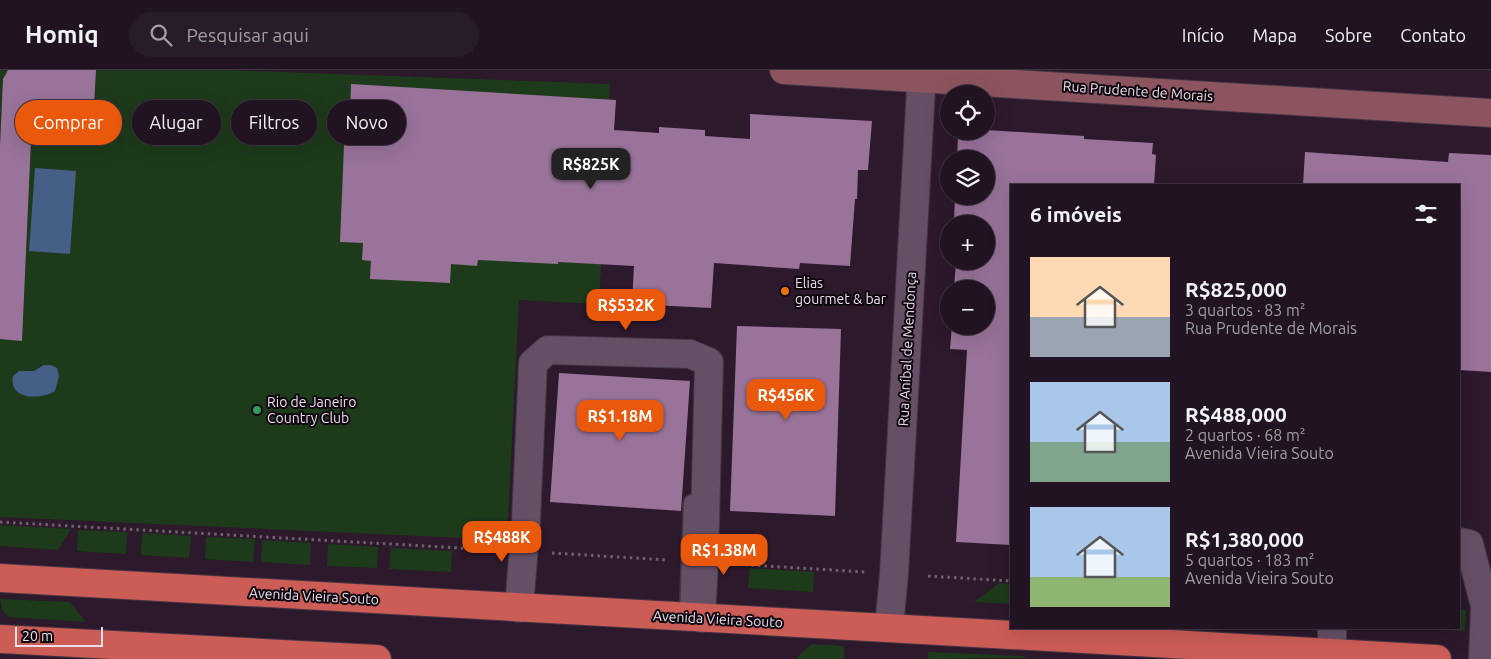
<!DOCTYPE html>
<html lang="pt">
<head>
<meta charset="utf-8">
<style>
	body { margin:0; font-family:Ubuntu,sans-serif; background:#291c2a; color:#f1f3f6; height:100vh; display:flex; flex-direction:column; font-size:19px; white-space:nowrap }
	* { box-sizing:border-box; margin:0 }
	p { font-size:16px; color:#a29ea5 }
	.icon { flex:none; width:28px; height:28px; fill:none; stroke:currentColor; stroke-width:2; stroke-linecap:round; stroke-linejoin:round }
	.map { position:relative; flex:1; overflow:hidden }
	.drawer { position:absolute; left:1010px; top:114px; width:450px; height:445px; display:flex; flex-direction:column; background:#211321; border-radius:0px; box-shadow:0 5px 20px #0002,0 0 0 1px #3e323f }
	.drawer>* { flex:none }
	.top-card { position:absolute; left:15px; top:30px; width:475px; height:45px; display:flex; gap:10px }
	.controls { position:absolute; left:940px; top:15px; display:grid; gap:10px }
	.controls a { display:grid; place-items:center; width:55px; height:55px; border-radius:50%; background:#211321; box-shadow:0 5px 20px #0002,0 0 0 1px #3e323f; font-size:25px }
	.scale { position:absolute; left:15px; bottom:12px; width:88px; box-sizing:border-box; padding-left:5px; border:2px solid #ebdeeb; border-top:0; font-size:14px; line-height:18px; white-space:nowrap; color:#ebdeeb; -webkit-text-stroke:4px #0f070f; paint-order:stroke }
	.price { position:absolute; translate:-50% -42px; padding:0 11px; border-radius:10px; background:#ea580c; color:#fff; font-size:16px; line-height:32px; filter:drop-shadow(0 1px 2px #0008) }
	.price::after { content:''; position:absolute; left:50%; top:30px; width:15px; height:11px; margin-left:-8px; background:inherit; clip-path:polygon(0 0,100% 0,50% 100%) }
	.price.on { background:#222; color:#fff }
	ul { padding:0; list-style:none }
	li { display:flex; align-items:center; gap:15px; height:125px; padding:0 20px }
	li span { display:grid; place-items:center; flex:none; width:140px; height:100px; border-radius:0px; color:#555 }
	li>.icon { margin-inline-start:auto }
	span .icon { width:60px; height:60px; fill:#fffc; stroke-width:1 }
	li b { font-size:21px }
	h2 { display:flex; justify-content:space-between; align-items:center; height:60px; padding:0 20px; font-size:21px }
	.pill { padding:0 18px; border-radius:22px; background:#211321; box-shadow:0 5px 20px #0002,0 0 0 1px #3e323f; font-size:18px; line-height:45px }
	.pill.on { background:#ea580c; color:#fff }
	header { display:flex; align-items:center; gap:30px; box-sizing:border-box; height:70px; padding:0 25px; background:#211321; border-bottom:1px solid #3e323f }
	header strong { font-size:24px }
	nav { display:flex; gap:28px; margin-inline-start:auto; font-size:18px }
	.search { width:350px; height:45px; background:#291c2a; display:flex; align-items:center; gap:12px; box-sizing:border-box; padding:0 18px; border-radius:28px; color:#a29ea5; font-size:19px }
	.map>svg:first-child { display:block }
	.green { fill:#1d3a1b }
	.water { fill:#455f87 }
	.building { fill:#99739a }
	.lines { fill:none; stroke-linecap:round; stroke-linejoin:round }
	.service-casing { stroke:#433443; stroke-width:19 }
	.minor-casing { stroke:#433443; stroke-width:30 }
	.secondary-casing { stroke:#433443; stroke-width:30 }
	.trunk-casing { stroke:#433443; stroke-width:30 }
	.path { stroke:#716071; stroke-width:3; stroke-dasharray:2.5 4; stroke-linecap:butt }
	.service { stroke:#654f65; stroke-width:16 }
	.minor { stroke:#654f65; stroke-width:28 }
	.secondary { stroke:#8c545f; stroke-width:28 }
	.trunk { stroke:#cc5c56; stroke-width:28 }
	.food-dot { fill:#e8710a; stroke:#0f070f; stroke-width:2 }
	.leisure-dot { fill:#2e9e5b; stroke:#0f070f; stroke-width:2 }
	.labels { text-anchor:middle; stroke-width:4; stroke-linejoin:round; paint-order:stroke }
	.street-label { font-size:14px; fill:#ebdeeb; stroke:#0f070f }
	.poi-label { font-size:14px; fill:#ebdeeb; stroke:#0f070f; text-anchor:start }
</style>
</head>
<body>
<header>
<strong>Homiq</strong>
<div class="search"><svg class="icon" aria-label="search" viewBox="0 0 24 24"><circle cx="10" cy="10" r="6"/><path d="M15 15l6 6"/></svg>Pesquisar aqui</div>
<nav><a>Início</a><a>Mapa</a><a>Sobre</a><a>Contato</a></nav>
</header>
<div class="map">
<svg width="1491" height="589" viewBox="0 0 1491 589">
	<rect width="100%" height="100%" fill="#2c192c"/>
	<path class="green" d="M0,0H226L610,14L599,234L519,230L507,470L0,447Z
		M0,455L71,459L58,480L0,476Z
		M78,460L127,462L126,484L77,481Z
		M142,463L191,466L189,488L141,485Z
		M206,467L255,469L253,492L205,489Z
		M262,470L311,473L310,495L261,492Z
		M328,474L378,477L377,498L327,496Z
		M391,478L452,481L451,502L389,499Z
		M750,498L814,502L813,522L748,518Z
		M999,513L1011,514V534L974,532Z
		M0,529L70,532L86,552L9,547L2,540Z
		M1459,539L1466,540L1465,561L1416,558H1459Z
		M812,574L844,576V589H795Z
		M928,582L1025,586V588L928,589Z"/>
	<path class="water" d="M35,98L76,101L70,184L29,181Z
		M44,295H51L57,298L59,306L55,321C41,330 8,330 13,306L19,301H34Z"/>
	<path class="building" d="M8,0H96L93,53H82L81,73L31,70L22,271L0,269V76L3,9Z
		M351,14L616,30L614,60L659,63V57L705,60V66L750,69V44L872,51L868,100H858L857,129H855L850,196L800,193L799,199L714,193L711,238L632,234L634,196L558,192V194L478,190L477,196L451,194L450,213L370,209L371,191L362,190L363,173L340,172L344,75H349Z
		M986,60L1084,66V69L1153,73L1152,84L1156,85L1154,115H1011V475L956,472L967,280L950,279L952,256H986V219H954L956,191H986V154H958V152H954L955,126H986V89H957L958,66H967V61H986Z
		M1305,82L1448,92L1449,83L1491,85V302L1459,300V115H1303Z
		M737,256L841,259L835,446L730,441Z
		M559,303L690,311L681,441L550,432Z"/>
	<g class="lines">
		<g class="service-casing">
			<path id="service" d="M688,545L692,433"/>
		</g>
		<g class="minor-casing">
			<path id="minor" d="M1459,472L1469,474L1485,536L1483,589
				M519,538L526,451L533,293L548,280L690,284L709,292L704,493L701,548
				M889,557L894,504L922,0
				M1332,558V583"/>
		</g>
		<g class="secondary-casing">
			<path id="secondary" d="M784,0L1491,43"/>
		</g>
		<g class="trunk-casing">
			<path id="trunk" d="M0,508L1437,589
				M0,569L377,589"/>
		</g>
		<path class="path" d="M0,452L496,480
			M552,483L668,490
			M732,494L865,502
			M928,506L1011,511"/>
		<use href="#service" class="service"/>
		<use href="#minor" class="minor"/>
		<use href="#secondary" class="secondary"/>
		<use href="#trunk" class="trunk"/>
	</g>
	<circle class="food-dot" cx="785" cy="221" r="5"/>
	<circle class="leisure-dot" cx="257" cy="340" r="5"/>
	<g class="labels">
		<g class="street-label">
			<text transform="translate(1138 21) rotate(4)" y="5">Rua Prudente de Morais</text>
			<text transform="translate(907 279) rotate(-87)" y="5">Rua Aníbal de Mendonça</text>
			<text transform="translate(314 526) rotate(3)" y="5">Avenida Vieira Souto</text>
			<text transform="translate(718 549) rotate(3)" y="5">Avenida Vieira Souto</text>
		</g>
		<g class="poi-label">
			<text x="795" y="218">Elias<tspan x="795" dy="16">gourmet &amp; bar</tspan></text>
			<text x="267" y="337">Rio de Janeiro<tspan x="267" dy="16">Country Club</tspan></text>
		</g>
	</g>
</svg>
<div class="controls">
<a><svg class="icon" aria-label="locate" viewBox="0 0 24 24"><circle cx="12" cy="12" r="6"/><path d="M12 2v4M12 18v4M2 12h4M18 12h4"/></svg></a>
<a><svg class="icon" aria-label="layers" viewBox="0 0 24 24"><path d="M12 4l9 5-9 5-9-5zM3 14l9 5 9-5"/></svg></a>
<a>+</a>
<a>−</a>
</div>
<div class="scale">20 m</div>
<b class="price on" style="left:591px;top:120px">R$825K</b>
<b class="price" style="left:626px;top:261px">R$532K</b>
<b class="price" style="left:786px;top:351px">R$456K</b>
<b class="price" style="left:620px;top:372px">R$1.18M</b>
<b class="price" style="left:502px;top:493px">R$488K</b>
<b class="price" style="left:724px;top:506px">R$1.38M</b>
<div class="top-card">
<a class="pill on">Comprar</a>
<a class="pill">Alugar</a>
<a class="pill">Filtros</a>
<a class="pill">Novo</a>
</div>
<section class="drawer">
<h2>6 imóveis<svg class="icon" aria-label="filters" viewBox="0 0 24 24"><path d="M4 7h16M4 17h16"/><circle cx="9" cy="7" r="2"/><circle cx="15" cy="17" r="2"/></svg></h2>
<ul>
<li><span style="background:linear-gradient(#ffd9b3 60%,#9aa5b1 0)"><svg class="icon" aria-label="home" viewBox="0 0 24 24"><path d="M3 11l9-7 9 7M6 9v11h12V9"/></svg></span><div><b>R$825,000</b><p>3 quartos · 83 m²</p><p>Rua Prudente de Morais</p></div></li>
<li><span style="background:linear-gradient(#a9c7e8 60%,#7fa58c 0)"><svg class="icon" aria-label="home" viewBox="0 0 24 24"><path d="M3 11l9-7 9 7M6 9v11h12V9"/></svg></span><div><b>R$488,000</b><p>2 quartos · 68 m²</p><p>Avenida Vieira Souto</p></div></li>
<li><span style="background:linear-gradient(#a9c7e8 70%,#8fb573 0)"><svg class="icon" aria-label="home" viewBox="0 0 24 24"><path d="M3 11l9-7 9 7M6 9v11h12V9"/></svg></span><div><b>R$1,380,000</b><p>5 quartos · 183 m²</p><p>Avenida Vieira Souto</p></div></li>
</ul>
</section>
</div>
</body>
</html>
